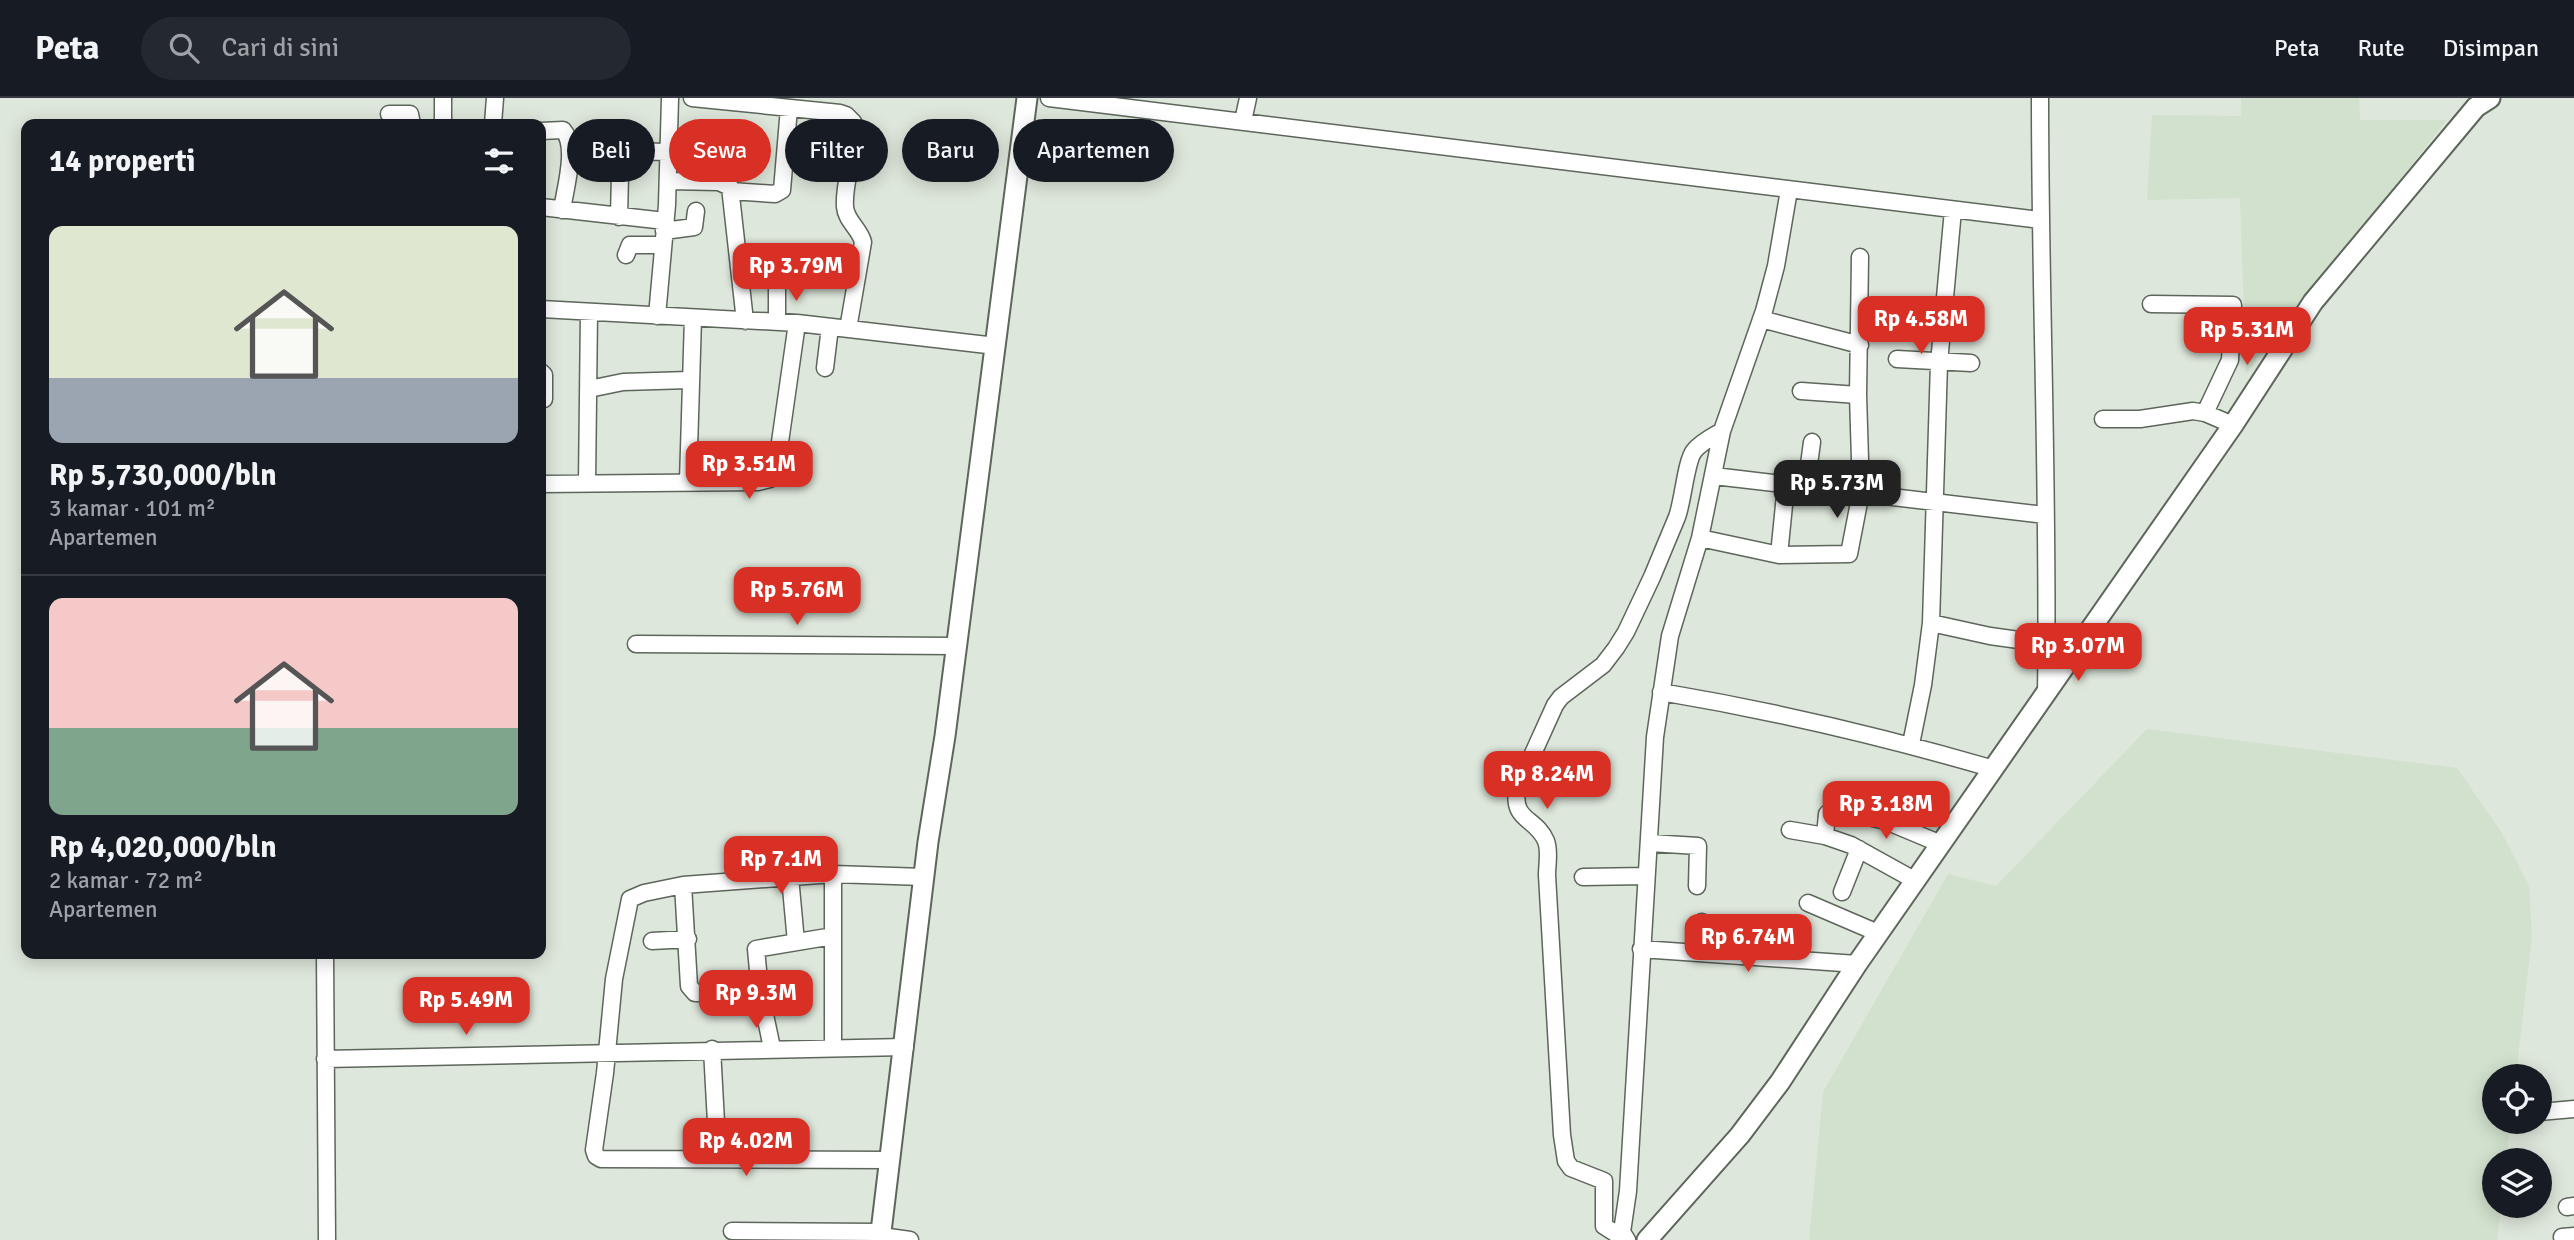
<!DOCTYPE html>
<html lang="id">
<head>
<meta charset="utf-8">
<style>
	body { margin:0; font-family:Signika,sans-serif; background:#242831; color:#f1f3f6; height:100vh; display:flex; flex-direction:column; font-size:26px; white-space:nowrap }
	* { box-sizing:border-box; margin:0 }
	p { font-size:23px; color:#9ea1a6 }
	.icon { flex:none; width:38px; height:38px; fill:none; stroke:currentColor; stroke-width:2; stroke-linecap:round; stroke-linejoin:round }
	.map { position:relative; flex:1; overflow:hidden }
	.details { position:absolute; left:21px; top:21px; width:525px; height:840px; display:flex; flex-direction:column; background:#171b24; border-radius:14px; box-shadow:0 4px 18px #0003 }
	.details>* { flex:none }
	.top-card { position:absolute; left:567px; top:21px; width:665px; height:63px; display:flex; gap:14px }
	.tools { position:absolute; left:2482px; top:966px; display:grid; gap:14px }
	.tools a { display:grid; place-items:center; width:70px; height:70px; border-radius:50%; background:#171b24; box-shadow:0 4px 18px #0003; font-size:35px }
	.price { position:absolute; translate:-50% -60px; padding:0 16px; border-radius:14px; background:#d93025; color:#fff; font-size:23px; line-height:46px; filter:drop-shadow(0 2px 4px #0008) }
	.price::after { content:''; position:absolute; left:50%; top:42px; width:21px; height:16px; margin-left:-10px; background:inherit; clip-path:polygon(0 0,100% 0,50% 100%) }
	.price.current { background:#222; color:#fff }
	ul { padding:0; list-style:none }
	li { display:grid; align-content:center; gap:14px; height:371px; padding:0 28px }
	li+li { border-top:2px solid #363941 }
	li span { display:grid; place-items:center; height:217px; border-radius:14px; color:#555 }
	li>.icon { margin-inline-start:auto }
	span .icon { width:126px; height:126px; fill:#fffc; stroke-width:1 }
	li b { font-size:30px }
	h2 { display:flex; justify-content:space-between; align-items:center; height:84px; padding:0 28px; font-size:30px }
	.tag { padding:0 24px; border-radius:32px; background:#171b24; box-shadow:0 4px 18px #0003; font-size:24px; line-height:63px }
	.tag.current { background:#d93025; color:#fff }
	header { display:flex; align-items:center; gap:42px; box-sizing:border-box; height:98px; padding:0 35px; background:#171b24; border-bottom:2px solid #363941 }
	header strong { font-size:33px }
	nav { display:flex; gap:38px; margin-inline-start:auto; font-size:24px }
	.search { width:490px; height:63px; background:#242831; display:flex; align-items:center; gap:18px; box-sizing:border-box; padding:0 24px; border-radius:38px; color:#9ea1a6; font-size:26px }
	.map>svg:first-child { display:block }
	.built { fill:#d2e1ce }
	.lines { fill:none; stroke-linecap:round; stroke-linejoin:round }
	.minor-casing { stroke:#5d665b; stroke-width:19 }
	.major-casing { stroke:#5d665b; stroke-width:23 }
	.minor { stroke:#fff; stroke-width:16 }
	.major { stroke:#fff; stroke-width:19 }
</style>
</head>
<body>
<header>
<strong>Peta</strong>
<div class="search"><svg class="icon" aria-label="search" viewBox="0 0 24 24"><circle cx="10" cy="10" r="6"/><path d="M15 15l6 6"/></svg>Cari di sini</div>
<nav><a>Peta</a><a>Rute</a><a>Disimpan</a></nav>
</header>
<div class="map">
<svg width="2574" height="1142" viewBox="0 0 2574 1142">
	<rect width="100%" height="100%" fill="#dee7db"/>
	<path class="built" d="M2241,0H2359L2360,22H2447L2246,276L2240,100L2147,102L2152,17L2241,18Z
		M2147,631L2457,670L2502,735L2529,788L2532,838L2516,978H2494V1024H2511L2506,1062H2494V1108H2501L2497,1142H1809L1823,994L1948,776L1996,788Z"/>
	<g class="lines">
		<g class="minor-casing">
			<path id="minor" d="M692,0L840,15L846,17L853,24C858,53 843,81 845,109C846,123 860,131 863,144L848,231
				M1049,0L2040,122
				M2040,0C2040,199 2049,397 2046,596
				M389,16H410L412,26
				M1243,23L1248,0
				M443,26V0
				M493,26L495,0
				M603,31L621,32L619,119
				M541,33L563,32C578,48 565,91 562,112
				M622,53L668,54
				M668,83L719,84L730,89L745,223
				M731,93L775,96L782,92L789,10
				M541,109L665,123
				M664,133L694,129L696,113
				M626,157L630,147H663
				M2151,206L2233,207L2230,262L2205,315
				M541,211L797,225L996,248
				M657,218L667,107L670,0
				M1761,221L1860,247
				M777,224V185
				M1897,261L1971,265
				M825,270L830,229
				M541,274L544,277V301
				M589,291L623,284L689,282
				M1801,293L1858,297
				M2103,321H2140L2193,313L2205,315L2233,327
				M1714,378L2045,417
				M688,384L693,220
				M587,385L589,214
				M541,386L758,384L770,381L776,372L797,225
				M1806,389L1812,344
				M1700,440L1779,457L1849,456L1861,394L1858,297L1860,159
				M1779,457L1786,387
				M1931,525L1990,538L2047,546
				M636,546L956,548
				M1661,594C1774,613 1884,639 1994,671
				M1911,646L1923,587L1931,525L1939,265L1953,112
				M1790,732L1825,738L1851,747L1916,783
				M1825,738L1827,716L1833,711L1886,723L1941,746
				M1650,745L1698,748L1697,788
				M833,776V949
				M790,779L796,844
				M1583,779L1646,778
				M683,787L689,888L695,895H698L760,893
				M1842,794L1859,751
				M1808,805L1878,835
				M652,843L688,841
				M1641,851L1857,866
				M1700,855L1702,824
				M325,856L327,1142
				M772,950L760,893L756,851L833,838
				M712,951L718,1061
				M325,961L905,949
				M2539,1014L2574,1011
				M890,1062L601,1061L596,1058L594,1052L605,975L614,881L630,801L644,795L683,787L833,776L924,779
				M2567,1109L2574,1108
				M732,1133L881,1134
				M1622,1134L1615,1135L1604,1128V1083L1571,1070L1566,1063L1562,1037L1547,777C1547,766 1550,753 1546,743C1536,719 1512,724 1517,691L1555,607L1561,599L1603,567L1616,550L1626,534L1652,479L1677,419C1683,403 1686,363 1694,353C1701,344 1712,339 1722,333
				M881,1138L910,1142
				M2562,1139L2574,1138
				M1627,1142L1622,1134L1628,1093L1655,639L1670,538L1700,440L1722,333L1764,213L1776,168L1789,92"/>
		</g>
		<g class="major-casing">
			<path id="major" d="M880,1142L928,744L945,638L1027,0
				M1647,1142L1740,1037L1780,984L1857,866L2233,327L2313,204L2476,9L2490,0"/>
		</g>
		<use href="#minor" class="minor"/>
		<use href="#major" class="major"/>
	</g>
</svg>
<div class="tools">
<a><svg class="icon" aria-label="locate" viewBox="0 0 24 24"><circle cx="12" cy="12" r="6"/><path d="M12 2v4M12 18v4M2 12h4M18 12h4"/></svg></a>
<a><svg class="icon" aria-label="layers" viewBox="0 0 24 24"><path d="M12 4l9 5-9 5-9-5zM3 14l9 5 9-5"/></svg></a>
</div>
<b class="price" style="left:796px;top:205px">Rp 3.79M</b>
<b class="price" style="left:1921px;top:258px">Rp 4.58M</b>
<b class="price" style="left:2247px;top:269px">Rp 5.31M</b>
<b class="price" style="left:749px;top:403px">Rp 3.51M</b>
<b class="price current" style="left:1837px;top:422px">Rp 5.73M</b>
<b class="price" style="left:797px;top:529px">Rp 5.76M</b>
<b class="price" style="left:2078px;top:585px">Rp 3.07M</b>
<b class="price" style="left:1547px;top:713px">Rp 8.24M</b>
<b class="price" style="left:1886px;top:743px">Rp 3.18M</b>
<b class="price" style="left:781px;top:798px">Rp 7.1M</b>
<b class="price" style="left:1748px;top:876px">Rp 6.74M</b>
<b class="price" style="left:756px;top:932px">Rp 9.3M</b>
<b class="price" style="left:466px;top:939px">Rp 5.49M</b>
<b class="price" style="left:746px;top:1080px">Rp 4.02M</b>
<div class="top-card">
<a class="tag">Beli</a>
<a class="tag current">Sewa</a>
<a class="tag">Filter</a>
<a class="tag">Baru</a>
<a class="tag">Apartemen</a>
</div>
<section class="details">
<h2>14 properti<svg class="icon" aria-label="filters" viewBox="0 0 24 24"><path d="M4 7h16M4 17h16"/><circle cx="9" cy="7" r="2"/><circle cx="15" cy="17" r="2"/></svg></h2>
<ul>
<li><span style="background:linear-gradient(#dfe7d0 70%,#9aa5b1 0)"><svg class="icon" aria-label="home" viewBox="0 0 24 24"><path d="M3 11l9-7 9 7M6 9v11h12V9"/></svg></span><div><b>Rp 5,730,000/bln</b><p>3 kamar · 101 m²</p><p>Apartemen</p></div></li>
<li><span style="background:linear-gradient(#f6c9c9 60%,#7fa58c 0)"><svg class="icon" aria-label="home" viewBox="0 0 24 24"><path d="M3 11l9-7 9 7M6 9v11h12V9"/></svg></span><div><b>Rp 4,020,000/bln</b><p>2 kamar · 72 m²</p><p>Apartemen</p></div></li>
</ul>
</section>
</div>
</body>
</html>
